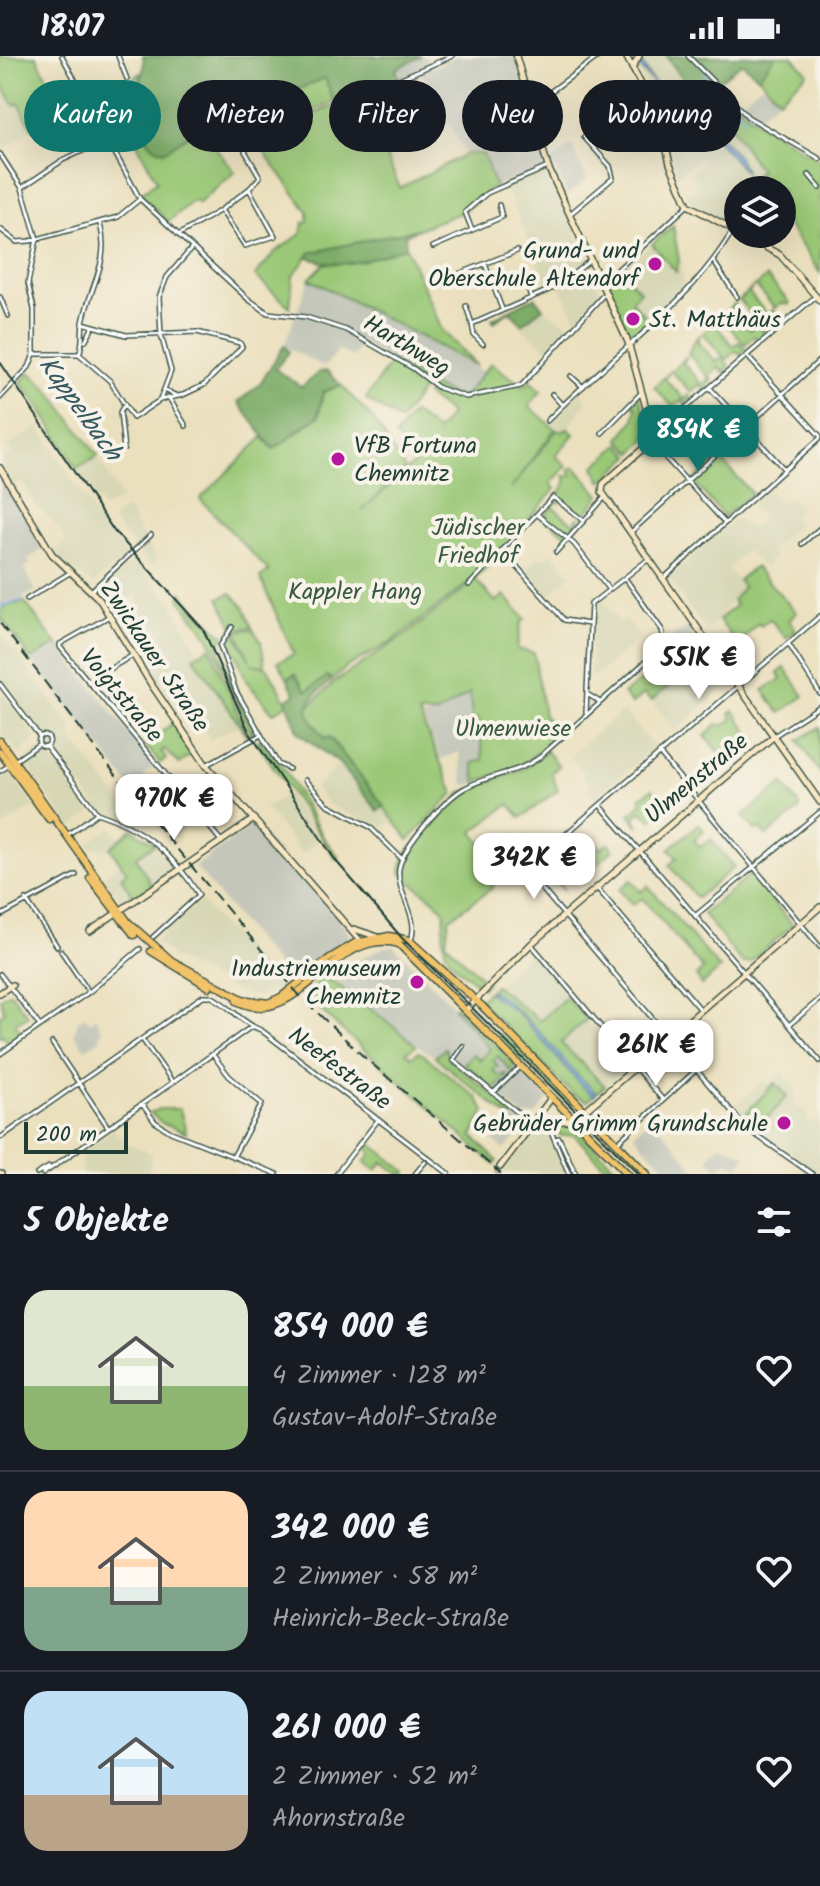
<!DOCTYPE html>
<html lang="de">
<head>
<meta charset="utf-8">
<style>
	body { margin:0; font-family:Kalam,sans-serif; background:#20242c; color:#f1f3f6; height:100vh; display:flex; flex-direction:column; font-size:30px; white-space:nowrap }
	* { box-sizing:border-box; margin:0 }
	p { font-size:26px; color:#9ea1a6 }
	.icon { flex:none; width:44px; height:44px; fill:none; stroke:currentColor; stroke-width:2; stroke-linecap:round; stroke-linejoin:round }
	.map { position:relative; height:1118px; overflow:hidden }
	.sheet { display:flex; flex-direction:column; background:#171b24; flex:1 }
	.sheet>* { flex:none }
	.banner { position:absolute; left:24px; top:24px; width:772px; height:72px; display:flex; gap:16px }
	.tools { position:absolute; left:724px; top:120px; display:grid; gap:16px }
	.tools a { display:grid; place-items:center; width:72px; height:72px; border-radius:50%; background:#171b24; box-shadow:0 8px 32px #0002; font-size:40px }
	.scale { position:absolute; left:24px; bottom:20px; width:104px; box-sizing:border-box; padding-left:8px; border:4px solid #1f3d34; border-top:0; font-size:22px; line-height:28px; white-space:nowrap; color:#1f3d34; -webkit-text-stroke:6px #f7f3e8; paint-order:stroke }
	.price { position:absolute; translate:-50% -68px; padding:0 18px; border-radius:16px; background:#fff; color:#222; font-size:26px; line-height:52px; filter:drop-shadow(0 2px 4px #0008) }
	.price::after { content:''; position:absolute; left:50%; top:48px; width:24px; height:18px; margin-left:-12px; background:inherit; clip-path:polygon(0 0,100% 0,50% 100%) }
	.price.on { background:#0f766e; color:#fff }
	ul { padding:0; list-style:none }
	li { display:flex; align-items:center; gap:24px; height:200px; padding:0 24px }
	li+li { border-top:2px solid #363941 }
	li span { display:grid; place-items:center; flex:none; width:224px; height:160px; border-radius:24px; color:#555 }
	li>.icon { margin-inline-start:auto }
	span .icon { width:96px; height:96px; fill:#fffc; stroke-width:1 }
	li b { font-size:34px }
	h2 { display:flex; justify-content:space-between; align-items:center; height:96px; padding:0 24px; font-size:34px }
	.chip { padding:0 28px; border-radius:36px; background:#171b24; box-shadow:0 8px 32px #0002; font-size:28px; line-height:72px }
	.chip.on { background:#0f766e; color:#fff }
	.status { display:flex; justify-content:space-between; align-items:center; height:56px; padding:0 40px; background:#171b24; direction:ltr }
	.status svg { height:22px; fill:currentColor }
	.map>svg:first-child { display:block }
	.built { fill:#d7d7b6 }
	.industrial { fill:#c3c6b9 }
	.green { fill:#9ac876; stroke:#5c8255; stroke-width:2 }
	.forest { fill:#7bac67; stroke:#4d744e; stroke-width:2 }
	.water { fill:#7fafea; stroke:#4f768f; stroke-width:2 }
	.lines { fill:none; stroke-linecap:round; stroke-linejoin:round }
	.stream { stroke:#7fafea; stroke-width:2 }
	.secondary-tunnel { stroke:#c2bfa2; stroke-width:5; stroke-dasharray:5 2.5; stroke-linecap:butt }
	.street-casing { stroke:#3e5549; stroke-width:6 }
	.secondary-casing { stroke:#3e5549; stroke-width:8 }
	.primary-casing { stroke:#3e5549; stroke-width:9 }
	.street { stroke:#fff; stroke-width:3 }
	.secondary { stroke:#f9e7c3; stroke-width:5 }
	.primary { stroke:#f1c36a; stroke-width:6 }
	.tram { stroke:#1f3d34; stroke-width:2 }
	.rail { stroke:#1f3d34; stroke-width:2; stroke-dasharray:12 6; stroke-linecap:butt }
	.poi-dot { fill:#b5179e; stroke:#f7f3e8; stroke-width:3 }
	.labels { text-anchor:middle; stroke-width:8; stroke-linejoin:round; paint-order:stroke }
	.poi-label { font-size:24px; fill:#1f3d34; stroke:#f7f3e8; text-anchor:end }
	.street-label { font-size:24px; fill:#1f3d34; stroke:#f7f3e8 }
	.park-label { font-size:24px; fill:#385941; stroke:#f7f3e8 }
	.water-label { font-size:26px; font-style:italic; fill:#375a62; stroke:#f7f3e8 }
</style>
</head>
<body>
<div class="status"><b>18:07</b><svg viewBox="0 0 49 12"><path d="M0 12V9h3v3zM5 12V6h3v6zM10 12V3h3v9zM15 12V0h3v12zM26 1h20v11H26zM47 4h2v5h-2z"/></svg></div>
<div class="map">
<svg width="820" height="1118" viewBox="0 0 820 1118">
	<rect width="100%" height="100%" fill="#f7f3e8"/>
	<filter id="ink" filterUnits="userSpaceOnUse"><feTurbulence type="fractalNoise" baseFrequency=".0125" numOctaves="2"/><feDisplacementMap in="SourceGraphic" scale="16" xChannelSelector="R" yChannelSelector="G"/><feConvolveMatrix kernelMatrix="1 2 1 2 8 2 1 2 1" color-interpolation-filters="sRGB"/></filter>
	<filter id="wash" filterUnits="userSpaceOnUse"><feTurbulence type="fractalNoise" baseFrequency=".006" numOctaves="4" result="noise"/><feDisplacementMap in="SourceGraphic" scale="32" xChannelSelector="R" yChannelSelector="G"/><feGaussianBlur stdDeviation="1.8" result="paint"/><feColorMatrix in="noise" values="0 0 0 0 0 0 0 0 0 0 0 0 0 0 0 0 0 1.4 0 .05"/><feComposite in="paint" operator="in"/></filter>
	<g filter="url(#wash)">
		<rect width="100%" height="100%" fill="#ebe0be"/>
		<path class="built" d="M644,0H666L697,41L726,63L761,116L752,118L732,135L720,163L700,154L686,140L698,132L691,116L703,107L699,103L677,119L665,66L639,15Z
			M0,24L13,48L19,47L32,73L3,94Z
			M548,111L601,238L581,262L575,261L560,230L549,234L504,128Z
			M674,167L685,233L650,265L631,244L640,235L621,215Z
			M543,252L573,271L550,296L523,273L522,268Z
			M580,336L587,344L568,373L561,376L549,363Z
			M39,370L95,460L127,500L93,528L63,506L54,495L66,486L59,472L37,450L22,426L14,430L0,407L11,397L7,390Z
			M98,400L122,443L103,452L77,413Z
			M767,433L779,447L792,442L801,453L793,461L798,467L771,495L775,501L764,512L747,494L728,512L742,531L707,576L668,522L735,462L751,473L762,464L751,448Z
			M127,452L157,504L150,510L111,463Z
			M553,497L571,519L547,541L524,514L539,501L545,502Z
			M133,504L172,547L199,598L195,601L241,668L210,683L202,673L198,675L161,625H156L119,567L141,555L138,538L110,552L98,534Z
			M602,544L620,567L626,563L640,582L593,622L590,621L592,564L594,551Z
			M0,577L73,672L72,683L140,769L98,752L49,689L50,682L42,678L0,623Z
			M709,596L731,625L675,675L651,645Z
			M0,633L36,682L19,698L0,676Z
			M623,655L655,692L595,742L588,733L591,731L582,719L584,717L569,700Z
			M38,693L50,698L91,757L70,772L24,705Z
			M340,708L377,755L384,750L394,764L377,775L369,766L332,751L322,741L314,732Z
			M7,714L34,750L0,773V719Z
			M288,737L318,786L302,798L265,752Z
			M111,772L123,783L104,796L96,791L92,793L88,787Z
			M155,788L174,814L152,830L135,801Z
			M121,807L127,816L121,821L133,841L124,846L100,822Z
			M201,844L224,872L229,874L279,932L261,941L240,937L173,901L154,885Z
			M531,896L568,940L540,965L496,930Z
			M587,963L628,1010L605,1030L561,987Z
			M783,1017L796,1031L794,1052L807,1054L808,1066L820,1065V1118L750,1069L734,1050L764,1024L772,1029Z
			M544,1068L568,1118L503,1116L535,1072Z
			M113,1073L128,1088L152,1098L149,1118H82L81,1097Z"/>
		<path class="industrial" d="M421,0H426L431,13L455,0H515L548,111L495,130L483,98H466L422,18L400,26L396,13Z
			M763,27L779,43L754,64L737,49Z
			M572,89L587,124L567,139L552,105Z
			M309,223L402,270L483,316L462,343L437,334L362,287L352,301L339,294L324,311L284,290Z
			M0,422L44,493L28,503L30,508L24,512L36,534L23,542L25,546L4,550L0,561Z
			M687,571L704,595L685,608L677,599L680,595L672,581Z
			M57,588L156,710L143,719L186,770L171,782L31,603Z
			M470,636L479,663L483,705L473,707L476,727L464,730L459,696L441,703L423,662Z
			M253,768L342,867L351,882L292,927L195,811Z
			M393,890L548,1043L536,1059L524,1060L459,1007L439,999L435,1001L381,964L336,925L344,918L341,914L382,892Z
			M85,960L90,966L95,961L103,976L99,979L101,984L85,993L74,977L78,965Z
			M512,1060L524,1070L505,1094L493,1085Z
			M651,1062L667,1080L698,1118L683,1114L673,1118L644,1090L634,1077Z
			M720,1088L746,1099L738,1112L728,1105L718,1113L708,1102Z"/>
		<path class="green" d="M0,0H36L65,55L32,73L19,47L14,49L0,24Z
			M775,0H792L808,17L779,43L759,21Z
			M141,17C133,49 139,75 164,95L188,79L325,22L334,46L256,77L233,72L221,78L222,83L215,91L235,116L198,148L194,144L168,166L140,138L157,125L110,37Z
			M715,27L754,64L820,105V217L782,161V134H740L737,131L760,115L726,63L697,41Z
			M360,40L400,132L466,98H483L495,130L462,156L418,173L310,197L293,220L290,251L255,220L275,196L301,178L303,167L308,166V156L253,81Z
			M673,170L679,205L676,216L652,188Z
			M406,191L442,274L477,310L309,223L324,208L362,205Z
			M621,215L640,235L631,245L650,265L634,280L630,281L606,229Z
			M767,221L790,247L788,249L781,247L775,252L756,230Z
			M754,230L749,237L768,259L773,254L781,264L776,268L772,265L763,273L739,244Z
			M736,246L732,253L750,274L757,269L765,278L758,284L754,280L745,288L720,261Z
			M719,262L715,268L733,290L739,286L746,293L740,299L736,295L726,304L703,277Z
			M701,278L697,285L716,306L722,302L729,310L724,317L718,311L710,319L712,325L688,298L693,286Z
			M687,300L683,307L702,328L708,324L711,327L704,333L700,328L691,336L671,315Z
			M391,305L427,327L400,365L366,343Z
			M491,307L523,330L530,325L541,335L529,350L555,373L511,433L557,374L561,376L568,373L574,378L556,400L567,410L551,427L555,433L483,516L390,587L348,610L332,624L328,620L306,635L295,618L287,622L278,606L294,598L260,521L269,515L200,443L263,381L273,393C291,383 303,371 319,360L323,336L341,329L374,364L405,413L362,455L419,403L395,380L413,357L437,375L451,358L426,339L431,329L462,343Z
			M30,316L49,334L98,400L77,413C59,385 39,345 20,327Z
			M670,316L665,323L684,343L689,339L692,342L686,348L682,344L673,351L654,331Z
			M639,340L652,377L633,397L619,383L634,364L636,351L632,347Z
			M620,388L631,400L602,426L594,411Z
			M719,401L752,438L724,461L693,425Z
			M575,411L600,439L584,460L557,441L567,425L564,420H572L569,414Z
			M556,445L560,447L556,446L553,451L574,468L578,461L579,464L567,479L543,461Z
			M755,511L797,557L789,564L796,574L786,582L770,563L761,570L758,567L738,589L719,564L736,549L732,545L743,531L738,524Z
			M476,524L496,546L504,539L525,563L521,567L517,593L534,597L544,659L558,678L522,709L476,726L473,707L483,704L479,663H472L470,637L437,658H419L454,737L409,784L330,681L326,683L310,664L307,652L333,627L408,577Z
			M182,536L196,556L224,580L218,590L236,639L254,671L252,680L210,583L180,544Z
			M231,537L245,552L252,571L234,573L219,542Z
			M25,546L61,594L57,588L31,603L0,561L4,550Z
			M253,573L261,585L265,610L251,608L267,611L288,648L273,657L247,626L228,578L234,575L250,605L237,575Z
			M210,591L248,681L194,601Z
			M677,599L689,614L651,645L644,638L632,648L623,638Z
			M785,612L804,640L780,657L763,634L781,623L778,617Z
			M734,655L749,677L722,700L705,680L717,668L723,670L733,663L730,658Z
			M173,667L193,697L179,708L164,693L161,696L166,703L160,707L145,689Z
			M820,671V717L799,684Z
			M260,684L285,714L323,781L339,801L336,803L256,685Z
			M547,695L559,710L551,717L558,734L521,762L509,748L473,776L503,815L492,832L449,863L446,887L487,927L482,932C448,904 438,901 445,856C431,837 416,834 401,817L404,799L461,737L525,712Z
			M783,728L799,749V754L766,780L759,772L755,774L743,760Z
			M652,733L667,750L651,764L642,755L635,761L639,771L630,758L641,748V741Z
			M699,768L704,774L694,784L700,791L711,783L734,811L697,842L669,809L677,802L669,793Z
			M132,773L155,788L136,801L152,830L133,841L121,821L127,816L110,792Z
			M592,783L601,793L608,787L613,794L584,819L576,813L561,827L564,835L548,816Z
			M750,819L793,869L749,907H742L703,858Z
			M631,824L641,836L648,830L720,913L702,929L696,920L703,913L642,842L633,849L619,834Z
			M324,921C334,925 411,982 416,990L406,996L412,1001L418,996L423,998L477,1042L485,1055L472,1080L497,1105L495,1109L333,966L305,937Z
			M495,929L540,965L566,941L587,963L561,987L605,1030L587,1045L574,1039L479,944Z
			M10,936L28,960L15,967L22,978L9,988L3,979L0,980V959L4,956L0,942Z
			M456,950L515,1009L511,1015L498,1000L493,1004L498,1010L493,1014L497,1019L507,1018L494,1034L464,1007L473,998L480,1004L490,993L454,952Z
			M504,976L574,1047L571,1050L522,1001L520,1003L498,982Z
			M445,992L450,1004L514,1057L510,1062L435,1001Z
			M775,1027L788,1040L761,1069L747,1056Z
			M160,1053H180L186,1077L163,1068L150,1057Z
			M551,1070H573L617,1113L602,1108L574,1079L561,1080Z
			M368,1085L407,1116L406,1118H399L383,1106L376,1114L365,1106L372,1097L364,1090Z"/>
		<path class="forest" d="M143,0H421L396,13L399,23L334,46L325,22L188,79L164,95C122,82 147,24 143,0Z
			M666,0H775L759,21L742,7L697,41Z
			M418,173L405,179L406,191C375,201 340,217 309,201V197Z
			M535,241L543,252L522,268L509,255L494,266L492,263Z
			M284,290L289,296L275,313L302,331L319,316L327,315L341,329L323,336L317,362C300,370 290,384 273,393L238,346L259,329Z
			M295,618L306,635L328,620L332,624C302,648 301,654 326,683L329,681L384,750L378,755L340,708L299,677L286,644L295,638L287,622Z"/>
		<path class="water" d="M641,6C662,53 728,70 746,117L712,78L672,46L639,12Z
			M492,935C528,958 549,989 579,1021C584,1027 592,1031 596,1038L594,1040L582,1030L518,957L489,937Z"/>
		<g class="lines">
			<path class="stream" d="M693,0L699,9
				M704,17L712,27
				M714,29L745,63
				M0,550L22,545"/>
		</g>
	</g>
	<g filter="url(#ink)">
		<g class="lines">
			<path class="secondary-tunnel" d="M495,1118L500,1111"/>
			<g class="street-casing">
				<path id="street" d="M62,0L140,143L248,243L268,257L306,261L346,274L414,313L439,332L466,341L521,330L605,237
					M118,0L127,23
					M688,0L748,61L820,103
					M531,50L599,0
					M372,72L360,40L452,0
					M0,98L22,132L37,183L28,227L34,253V298L29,311L0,342
					M809,119L820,132
					M23,131L63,104L106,84
					M221,154L249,133
					M570,158L613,122L610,110L584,81L587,76L591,86
					M0,173L17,186L30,185L118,161L140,143
					M472,174L465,156L487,137L548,111
					M178,179L221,154L245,190L275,180L249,133L260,121L245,95
					M433,191L502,161L499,149
					M714,206L737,241
					M485,208L502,253
					M451,221L517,195
					M526,227L531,241
					M603,227L688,149
					M0,241L8,260
					M466,250L472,268
					M85,285L93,271
					M483,288L474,279L472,268L560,229L589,205
					M34,298H79L110,325L133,362L160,344L183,339L204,329L242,291L240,287L197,276L126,279L83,267
					M79,298C84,286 81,279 83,267C89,231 111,206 100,168
					M747,300L820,380
					M571,320L583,331
					M711,333L784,413
					M164,334L177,340
					M552,338L562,349
					M169,342L186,370
					M160,344L171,315L161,279L159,241L167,221L192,192
					M123,351L120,356L124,393
					M547,365C608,301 687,252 732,176
					M659,375L816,240
					M602,377L641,337
					M652,387L725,467
					M538,459L574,488L609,534
					M631,476L820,304
					M802,488L820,472
					M504,496L564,564L589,568
					M556,496L604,442
					M664,522L820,382
					M469,529L553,441L584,465
					M92,534L151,479
					M27,543L71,516
					M108,561L60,588V591L222,786
					M232,571L220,590L236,635L278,708L289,713
					M788,587L820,638
					M88,626L133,599
					M0,628L40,681
					M587,638L600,646
					M586,657L591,548L650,502
					M38.5 685a5.5 5.5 0 1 1 11 0a5.5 5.5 0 1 1-11 0Z
					M774,680L820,650
					M46,690L97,757
					M659,697L820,891
					M16,704L39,688
					M206,709L259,680
					M0,715L10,709
					M305,724L327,748L370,771L401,802
					M601,750L820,1005
					M66,780L97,757C143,772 173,798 199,839L153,881
					M513,799L746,1072L812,1118
					M524,814L820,560
					M597,832L701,954
					M26,844L57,890
					M0,860L76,819
					M695,860L820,756
					M411,885C420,859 396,838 399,813C403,790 445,743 465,732C489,718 517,718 540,701L665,588L662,574L625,522
					M531,888L663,1044
					M61,895L88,935
					M0,918L40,970
					M789,969L820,943
					M142,983L172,1025
					M52,987L108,1071
					M463,990L453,1004L532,1068
					M0,998L89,936L140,893
					M213,999L229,1020L262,1048L233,1101
					M493,1037L519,1012
					M142,1048L155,1066L171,1076L277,1118
					M547,1066L569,1118
					M0,1082L203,940H210C229,948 242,968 261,974L449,1118
					M555,1083L559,1082L576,1118
					M617,1087L696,1014
					M37,1118L49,1111
					M43,1118L251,971
					M336,1118L378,1064
					M415,1118L425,1106"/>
			</g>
			<g class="secondary-casing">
				<path id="secondary" d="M516,0L548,111L628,286L648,359L657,375L655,382L603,428L602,436L820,746
					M626,0L660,64L670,108L688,149L780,199L820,245
					M632,12L639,0
					M0,412L52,498L99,543L151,628L206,709L362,887
					M354,873L378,881
					M90,875L254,763
					M0,937L12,929
					M466,954L531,888L774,680
					M534,1065L552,1041
					M500,1111L534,1066L566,1065L579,1060L820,851
					M0,1118H1"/>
			</g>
			<g class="primary-casing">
				<path id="primary" d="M0,685L128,866L172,905L242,943L268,947L281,941L330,902L355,887L389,880L409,884L482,950L647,1118
					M0,696L49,763
					M90,822L134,879
					M151,895L209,931
					M237,945C298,977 334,869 399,888L628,1118"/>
			</g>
			<use href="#street" class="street"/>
			<use href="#secondary" class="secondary"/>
			<use href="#primary" class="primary"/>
			<path class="tram" d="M0,306L114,475L203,573L249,676L336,805L402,882L639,1118"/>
			<path class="rail" d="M0,567L122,727L299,939L364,1001L501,1118"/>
		</g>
	</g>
	<g class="poi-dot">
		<circle cx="655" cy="208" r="8"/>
		<circle cx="633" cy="263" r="8"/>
		<circle cx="338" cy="403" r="8"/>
		<circle cx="417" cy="926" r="8"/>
		<circle cx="784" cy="1067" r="8"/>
	</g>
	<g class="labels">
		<g class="poi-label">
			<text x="639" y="202">Grund- und<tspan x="639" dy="28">Oberschule Altendorf</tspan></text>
			<text x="649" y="271" text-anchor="start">St. Matthäus</text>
			<text x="354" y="397" text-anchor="start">VfB Fortuna<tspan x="354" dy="28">Chemnitz</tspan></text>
			<text x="401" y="920">Industriemuseum<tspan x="401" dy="28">Chemnitz</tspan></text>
			<text x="768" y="1075">Gebrüder Grimm Grundschule</text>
		</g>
		<g class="street-label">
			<text transform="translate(407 289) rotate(31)" y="8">Harthweg</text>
			<text transform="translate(155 600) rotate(56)" y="8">Zwickauer Straße</text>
			<text transform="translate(122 639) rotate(50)" y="8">Voigtstraße</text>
			<text transform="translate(696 722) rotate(-40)" y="8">Ulmenstraße</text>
			<text transform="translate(340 1012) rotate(37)" y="8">Neefestraße</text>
		</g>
		<g class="park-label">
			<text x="478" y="479">Jüdischer<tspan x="478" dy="28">Friedhof</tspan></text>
			<text x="355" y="543">Kappler Hang</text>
			<text x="513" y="680">Ulmenwiese</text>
		</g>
		<g class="water-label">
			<text transform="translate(81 352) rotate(54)" y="9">Kappelbach</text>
		</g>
	</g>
</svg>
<div class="tools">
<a><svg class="icon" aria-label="layers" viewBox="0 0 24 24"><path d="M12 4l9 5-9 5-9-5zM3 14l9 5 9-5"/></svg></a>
</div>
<div class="scale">200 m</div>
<b class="price on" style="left:698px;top:417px">854K €</b>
<b class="price" style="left:699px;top:645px">551K €</b>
<b class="price" style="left:174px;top:786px">970K €</b>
<b class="price" style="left:534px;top:845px">342K €</b>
<b class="price" style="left:656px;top:1032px">261K €</b>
<div class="banner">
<a class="chip on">Kaufen</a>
<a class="chip">Mieten</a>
<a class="chip">Filter</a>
<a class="chip">Neu</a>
<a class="chip">Wohnung</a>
</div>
</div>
<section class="sheet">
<h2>5 Objekte<svg class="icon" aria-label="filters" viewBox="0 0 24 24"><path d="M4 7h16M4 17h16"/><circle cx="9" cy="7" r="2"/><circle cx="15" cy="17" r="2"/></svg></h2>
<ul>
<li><span style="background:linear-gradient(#dfe7d0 60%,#8fb573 0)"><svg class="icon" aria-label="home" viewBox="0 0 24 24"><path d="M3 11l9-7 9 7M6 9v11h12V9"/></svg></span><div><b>854 000 €</b><p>4 Zimmer · 128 m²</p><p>Gustav-Adolf-Straße</p></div><svg class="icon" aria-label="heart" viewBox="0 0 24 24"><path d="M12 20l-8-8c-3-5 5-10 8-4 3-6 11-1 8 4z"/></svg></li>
<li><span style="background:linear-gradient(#ffd9b3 60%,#7fa58c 0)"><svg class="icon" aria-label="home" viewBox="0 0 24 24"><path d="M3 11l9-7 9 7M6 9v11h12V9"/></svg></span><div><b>342 000 €</b><p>2 Zimmer · 58 m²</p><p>Heinrich-Beck-Straße</p></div><svg class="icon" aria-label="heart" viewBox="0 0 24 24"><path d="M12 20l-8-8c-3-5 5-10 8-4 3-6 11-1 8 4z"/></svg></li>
<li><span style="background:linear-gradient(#bfe0f5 65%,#b9a48a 0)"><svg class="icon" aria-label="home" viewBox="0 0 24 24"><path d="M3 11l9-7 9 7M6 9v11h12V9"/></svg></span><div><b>261 000 €</b><p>2 Zimmer · 52 m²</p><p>Ahornstraße</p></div><svg class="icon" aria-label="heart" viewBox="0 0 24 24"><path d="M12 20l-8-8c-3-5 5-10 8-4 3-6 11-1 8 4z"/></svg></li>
</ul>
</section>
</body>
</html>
